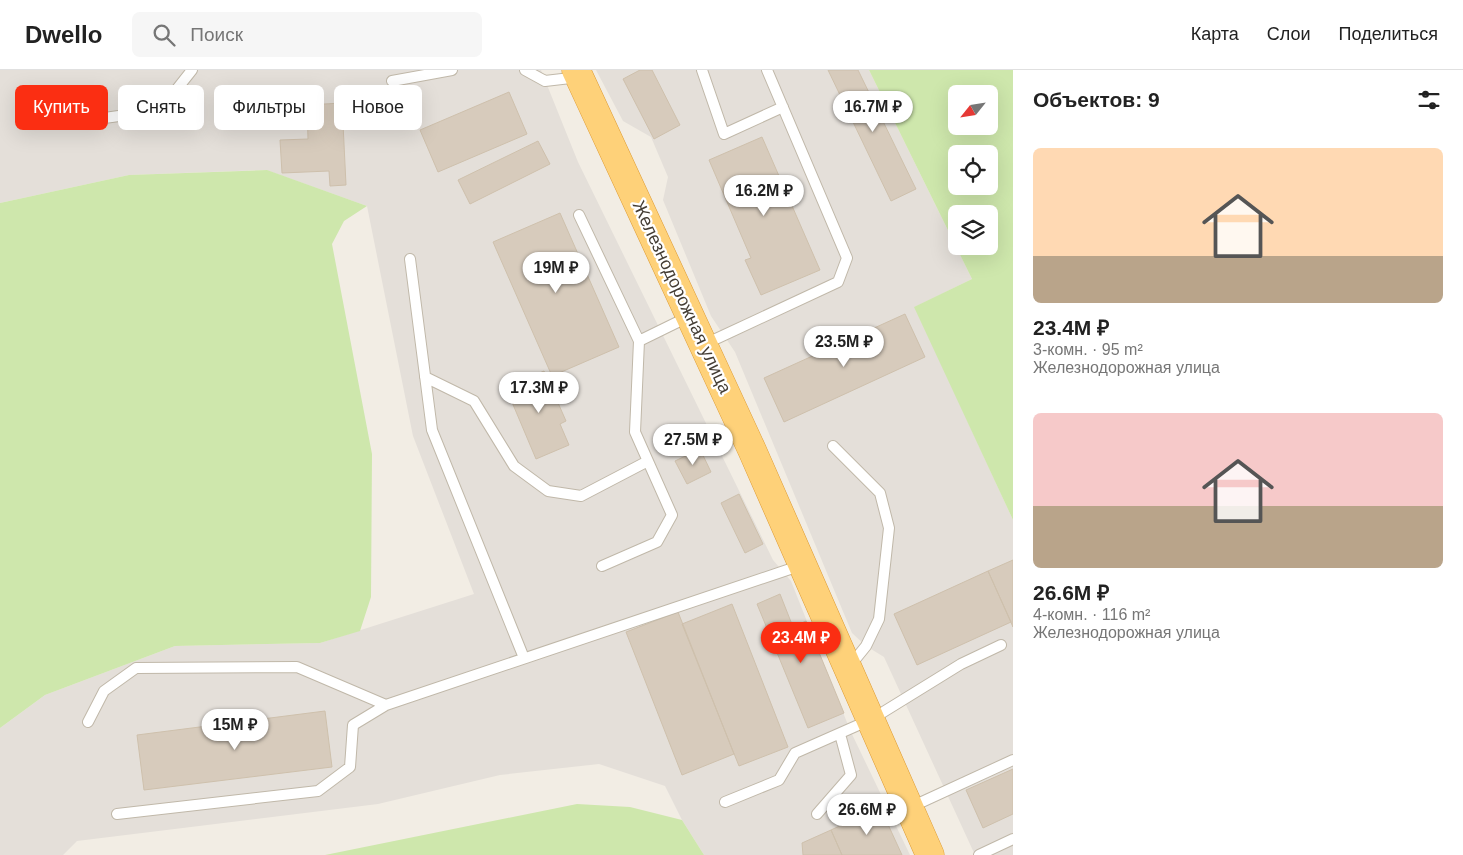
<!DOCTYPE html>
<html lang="ru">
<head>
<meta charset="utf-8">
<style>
	body { margin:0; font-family:Helvetica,sans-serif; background:#f6f6f6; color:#222; height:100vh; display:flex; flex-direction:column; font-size:19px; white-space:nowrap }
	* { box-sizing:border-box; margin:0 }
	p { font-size:16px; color:#767676 }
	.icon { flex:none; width:28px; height:28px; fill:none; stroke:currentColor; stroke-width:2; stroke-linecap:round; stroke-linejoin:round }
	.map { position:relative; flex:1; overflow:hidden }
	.panel { display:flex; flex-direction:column; background:#fff; width:450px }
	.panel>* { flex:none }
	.banner { position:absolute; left:15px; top:15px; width:475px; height:45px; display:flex; gap:10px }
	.needle { width:32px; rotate:240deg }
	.tools { position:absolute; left:948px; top:15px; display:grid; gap:10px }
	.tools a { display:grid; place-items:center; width:50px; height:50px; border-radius:8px; background:#fff; box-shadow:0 5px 20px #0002; font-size:25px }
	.price { position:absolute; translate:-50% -42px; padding:0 11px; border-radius:18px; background:#fff; color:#222; font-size:16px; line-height:32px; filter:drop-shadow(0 1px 2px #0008) }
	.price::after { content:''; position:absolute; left:50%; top:30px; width:15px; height:11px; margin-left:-8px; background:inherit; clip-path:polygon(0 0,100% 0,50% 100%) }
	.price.current { background:#fb2e12; color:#fff }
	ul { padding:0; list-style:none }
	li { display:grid; align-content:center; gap:10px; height:265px; padding:0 20px }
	li span { display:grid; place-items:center; height:155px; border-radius:8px; color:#555 }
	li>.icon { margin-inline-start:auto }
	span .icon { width:90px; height:90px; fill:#fffc; stroke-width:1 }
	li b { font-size:21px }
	h2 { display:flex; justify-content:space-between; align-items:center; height:60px; padding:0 20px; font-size:21px }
	.chip { padding:0 18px; border-radius:8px; background:#fff; box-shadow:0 5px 20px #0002; font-size:18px; line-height:45px }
	.chip.current { background:#fb2e12; color:#fff }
	header { display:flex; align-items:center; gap:30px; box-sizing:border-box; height:70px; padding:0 25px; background:#fff; border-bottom:1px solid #e0e0e0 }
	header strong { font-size:24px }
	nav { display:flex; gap:28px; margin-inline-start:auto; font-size:18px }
	.search { width:350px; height:45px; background:#f6f6f6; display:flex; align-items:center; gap:12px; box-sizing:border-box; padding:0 18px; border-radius:8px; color:#767676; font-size:19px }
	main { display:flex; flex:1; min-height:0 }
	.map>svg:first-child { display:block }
	.industrial { fill:#e4dfd9 }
	.green { fill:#cee7ac; fill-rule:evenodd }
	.building { fill:#d7cbbc; stroke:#cec0ac }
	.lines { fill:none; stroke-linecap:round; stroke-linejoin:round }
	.service-casing { stroke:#c0b8a9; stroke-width:12 }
	.trunk-casing { stroke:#dd9a32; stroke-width:29 }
	.service { stroke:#fff; stroke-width:10 }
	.trunk { stroke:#fed179; stroke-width:28 }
	.labels { text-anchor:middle; stroke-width:4.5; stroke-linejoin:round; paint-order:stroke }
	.street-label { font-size:18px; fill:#443d34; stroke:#fff }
</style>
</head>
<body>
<header>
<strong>Dwello</strong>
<div class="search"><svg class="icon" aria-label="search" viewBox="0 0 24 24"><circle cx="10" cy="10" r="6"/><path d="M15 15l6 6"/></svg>Поиск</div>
<nav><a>Карта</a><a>Слои</a><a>Поделиться</a></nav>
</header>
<main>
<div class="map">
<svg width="1013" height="785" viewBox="0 0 1013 785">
	<rect width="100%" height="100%" fill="#f2ede4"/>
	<path class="industrial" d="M0,0H541L578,92L773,490L791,511L850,660L910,785H704L682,750L665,716L599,694L500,705L378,734L77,771L63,785H0V658L45,625L175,576L320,573L474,524L413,366L367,136L266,100L129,105L0,133Z
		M596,0H869L972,209L915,237L1013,450V785H975L884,587L866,576L852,563L735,282L711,246L663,130L668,107L651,67L623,51Z"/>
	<path class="green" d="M869,0H1013V450L914,237L972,209ZM956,24H989V56H956ZM956,84H989V116H956ZM956,144H989V176H956Z
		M267,100L367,136L344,151L332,174L372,384L371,527L360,561L320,573L175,576L45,625L0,658V133L129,105Z
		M577,734L630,737L682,750L704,785H325Z"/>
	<path class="building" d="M640,0H652L680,55L654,69L623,9Z
		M828,0H858L916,119L891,131Z
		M509,22L527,64L438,102L420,60Z
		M342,33L346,115L330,116L329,101L282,103L280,70L308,69L307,35Z
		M762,67L820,200L761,225L745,190L751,188L709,90Z
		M538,71L550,94L470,134L458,110Z
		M560,143L619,277L552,306L493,172Z
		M905,244L925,287L784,352L764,308Z
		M544,301L566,351L560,354L569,375L536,389L506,318Z
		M700,379L711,402L687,414L675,391Z
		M739,424L763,474L745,483L721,433Z
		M1013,490V557L988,501Z
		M988,501L1011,552L917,595L894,544Z
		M780,524L793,557L806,551L844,643L808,658L757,534Z
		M732,534L788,677L739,696L682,554Z
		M678,542L734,684L682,705L626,562Z
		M325,641L332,697L144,720L137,665Z
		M1013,699V744L983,758L966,720Z
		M880,737L902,785H842L831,760Z
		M831,760L842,785H803L802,773Z"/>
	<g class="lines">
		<g class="service-casing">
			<path id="service" d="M525,0L545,11L579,7
				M702,0L724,64L783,37
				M392,11L452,0
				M83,51L133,44L173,24L192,0
				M579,145L639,271L690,246
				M410,189L432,360L524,588
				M705,274L838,212L847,188L767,0
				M425,307L474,331L514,396L548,421L581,426L648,391
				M833,376L880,423L889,458L879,549L866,576L849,597
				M602,496L657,472L672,445L635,362L639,271
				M88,652L104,621L136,598L297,597L386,635
				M725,732L779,710L795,683L872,649L961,594L1001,575
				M911,737L1013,690
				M117,744L318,721L350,697L353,655L386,635L802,495
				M817,744L851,705L840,664
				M979,785L1013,769"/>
		</g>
		<g class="trunk-casing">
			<path id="trunk" d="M576,0L752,380L930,785"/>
		</g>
		<use href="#service" class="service"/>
		<use href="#trunk" class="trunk"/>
	</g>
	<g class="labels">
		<g class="street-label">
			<text transform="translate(682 227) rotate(65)" y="6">Железнодорожная улица</text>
		</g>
	</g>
</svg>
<div class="tools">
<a><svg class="needle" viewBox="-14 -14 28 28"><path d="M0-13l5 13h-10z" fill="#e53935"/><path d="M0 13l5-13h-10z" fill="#767676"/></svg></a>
<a><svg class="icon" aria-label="locate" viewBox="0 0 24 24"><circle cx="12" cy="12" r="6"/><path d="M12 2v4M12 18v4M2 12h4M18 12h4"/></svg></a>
<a><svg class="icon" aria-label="layers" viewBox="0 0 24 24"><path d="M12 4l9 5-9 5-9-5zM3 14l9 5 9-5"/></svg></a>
</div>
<b class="price" style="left:873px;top:63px">16.7M ₽</b>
<b class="price" style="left:764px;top:147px">16.2M ₽</b>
<b class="price" style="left:556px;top:224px">19M ₽</b>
<b class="price" style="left:844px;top:298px">23.5M ₽</b>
<b class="price" style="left:539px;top:344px">17.3M ₽</b>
<b class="price" style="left:693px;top:396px">27.5M ₽</b>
<b class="price current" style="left:801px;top:594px">23.4M ₽</b>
<b class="price" style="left:235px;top:681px">15M ₽</b>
<b class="price" style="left:867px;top:766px">26.6M ₽</b>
<div class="banner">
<a class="chip current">Купить</a>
<a class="chip">Снять</a>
<a class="chip">Фильтры</a>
<a class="chip">Новое</a>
</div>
</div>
<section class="panel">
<h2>Объектов: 9<svg class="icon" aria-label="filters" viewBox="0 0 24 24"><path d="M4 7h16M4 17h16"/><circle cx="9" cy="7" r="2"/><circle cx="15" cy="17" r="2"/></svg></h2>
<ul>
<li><span style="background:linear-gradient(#ffd9b3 70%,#b9a48a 0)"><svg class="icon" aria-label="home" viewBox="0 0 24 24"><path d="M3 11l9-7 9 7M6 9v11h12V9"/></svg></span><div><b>23.4M ₽</b><p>3-комн. · 95 m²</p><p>Железнодорожная улица</p></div></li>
<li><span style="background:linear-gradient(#f6c9c9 60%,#b9a48a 0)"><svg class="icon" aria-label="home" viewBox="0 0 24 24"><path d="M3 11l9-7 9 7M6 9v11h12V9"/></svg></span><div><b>26.6M ₽</b><p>4-комн. · 116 m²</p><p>Железнодорожная улица</p></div></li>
</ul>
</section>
</main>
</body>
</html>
